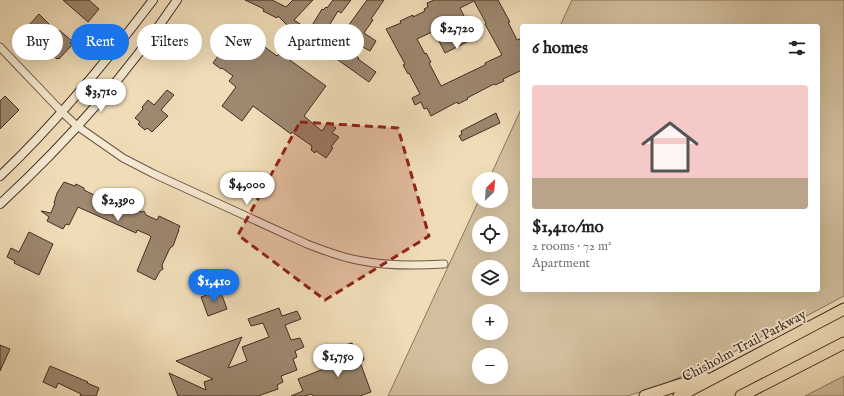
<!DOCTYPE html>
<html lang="en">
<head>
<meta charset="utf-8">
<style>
	body { margin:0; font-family:"IM FELL English",serif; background:#f6f6f6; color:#222; height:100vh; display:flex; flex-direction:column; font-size:15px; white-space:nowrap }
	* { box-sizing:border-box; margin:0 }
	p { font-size:13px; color:#767676 }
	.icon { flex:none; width:22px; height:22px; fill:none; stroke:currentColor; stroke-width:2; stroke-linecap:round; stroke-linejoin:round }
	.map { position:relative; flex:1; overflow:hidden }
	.details { position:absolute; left:520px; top:24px; width:300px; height:268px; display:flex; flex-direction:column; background:#fff; border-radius:4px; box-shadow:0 4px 16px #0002 }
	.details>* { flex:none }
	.top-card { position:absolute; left:12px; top:24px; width:380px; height:36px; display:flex; gap:8px }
	.needle { width:26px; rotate:25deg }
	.tools { position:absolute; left:472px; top:172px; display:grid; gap:8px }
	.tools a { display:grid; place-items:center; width:36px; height:36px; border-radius:50%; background:#fff; box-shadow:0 4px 16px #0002; font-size:20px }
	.price { position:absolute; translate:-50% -34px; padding:0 9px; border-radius:14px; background:#fff; color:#222; font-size:13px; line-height:26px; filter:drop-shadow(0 1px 2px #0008) }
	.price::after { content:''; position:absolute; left:50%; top:24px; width:12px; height:9px; margin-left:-6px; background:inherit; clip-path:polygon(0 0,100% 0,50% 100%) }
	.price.on { background:#1a73e8; color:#fff }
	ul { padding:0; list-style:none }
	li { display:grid; align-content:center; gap:8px; height:212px; padding:0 12px }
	li span { display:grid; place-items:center; height:124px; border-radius:4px; color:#555 }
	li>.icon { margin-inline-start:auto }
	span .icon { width:72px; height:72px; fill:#fffc; stroke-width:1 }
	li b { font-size:17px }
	h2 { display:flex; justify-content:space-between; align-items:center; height:48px; padding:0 12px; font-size:17px }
	.tag { padding:0 14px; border-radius:18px; background:#fff; box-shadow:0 4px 16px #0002; font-size:14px; line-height:36px }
	.tag.on { background:#1a73e8; color:#fff }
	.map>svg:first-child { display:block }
	.green { fill:#d3bf9e; stroke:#8b7660; fill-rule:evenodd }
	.building { fill:#9d8870; stroke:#432c21; fill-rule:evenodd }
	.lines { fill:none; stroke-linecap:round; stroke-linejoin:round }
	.tertiary-casing { stroke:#6e5847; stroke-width:9 }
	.secondary-casing { stroke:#432c21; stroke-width:10 }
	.motorway-casing { stroke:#432c21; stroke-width:13 }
	.tertiary { stroke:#f5e9d1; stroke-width:7 }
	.secondary { stroke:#f5e9d1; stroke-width:8 }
	.motorway { stroke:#f0ddb8; stroke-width:11 }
	.marked { fill:#8f2418; fill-opacity:0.2; stroke:#8f2418; stroke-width:3; stroke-dasharray:8 5; stroke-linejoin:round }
	.labels { text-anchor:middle; stroke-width:3.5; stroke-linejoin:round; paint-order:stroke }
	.street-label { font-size:14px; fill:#432c21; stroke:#f5e9d1 }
</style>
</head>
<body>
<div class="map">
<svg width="844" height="396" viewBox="0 0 844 396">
	<rect width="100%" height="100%" fill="#f0ddb8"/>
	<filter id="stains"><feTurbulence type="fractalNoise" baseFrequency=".005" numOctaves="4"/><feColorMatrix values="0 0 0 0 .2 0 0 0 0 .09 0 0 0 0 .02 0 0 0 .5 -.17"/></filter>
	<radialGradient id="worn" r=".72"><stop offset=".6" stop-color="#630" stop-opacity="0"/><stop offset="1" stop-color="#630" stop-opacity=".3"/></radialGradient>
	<path class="green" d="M572,0H844V296L780,330L764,335L718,361L657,387L627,396H388L479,200L501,201V179H489L522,107V290H818V26H560ZM479,223H501V245H479ZM479,267H501V289H479ZM479,311H501V333H479ZM479,355H501V377H479Z
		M844,376V396H805Z"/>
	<path class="building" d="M63,0H89L99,9L88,22Z
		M245,0H272L286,7L293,0H313L294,20L306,28L308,25L311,27L322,9L323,10L326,7L327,8L333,0H351L341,13L338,11L324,34L340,45L342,47V48L359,58L358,59L376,72L369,82L338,60L332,57L331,60L326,57L328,54L292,30L278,16L277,18L263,11L264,9Z
		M367,0H384L371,19L373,20L364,33L376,41L370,51L361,46L362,45L343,33Z
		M434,0H498L510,22H508L517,40L522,38V44L520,45L522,50V70L503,79L504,81L495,85L494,84L467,98L468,99L458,104L457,102L431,116L427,108L424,109L421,102L415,105L412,98L420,94L409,73L408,74L403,65L405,64L386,29L401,23L400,21L413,15V17L425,11L424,9L428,7L427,3ZM474,1L486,23L485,24L502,55L485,63V65L441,86L429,63L431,62L426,53L425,54L417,39L434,31L445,53L467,42L461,31L467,28L465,25L468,24L460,8Z
		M39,14L49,24L40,33L30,24Z
		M240,26L248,32L247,34L277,56L280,53L326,86L304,116L322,131L328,122L336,128L332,133L339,137L331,147L333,148L326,158L316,151L315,153L311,150L312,146L292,132L291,134L253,106L242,121L222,106L236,87L229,81L233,76L222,68L221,69L213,63Z
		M59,30L72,41L70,43L72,45L59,59L58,58L57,59L44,47Z
		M167,90L174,95L161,110L168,116L152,132L147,128L145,130L138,124L140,122L135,118L143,109L142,107L148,100L154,105Z
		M5,96L19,110L0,129V101Z
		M496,113L500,123L462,141L459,136L462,134L461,131Z
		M64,182L75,186L76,184L84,188V190L94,195L95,194L102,197L103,194L111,198L112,196L115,197L120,195V200L123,201L122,204L141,212L144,211L146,215L157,220L159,216L180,226L178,230H179L173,246L170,248L162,265L163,269L160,271L155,280L137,271L151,237L149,235L137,230L136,233L78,207L69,225L66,224L63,229L47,221L49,217L41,211L51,213L55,203H54L57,193Z
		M29,232L53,244L39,275L14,263L15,261L7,257L11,248L19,252Z
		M220,290L227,309L208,316L201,297Z
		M279,308L282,316L297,311L301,319L285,325L291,340L300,338L304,347L295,351L297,357L293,359L297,370L281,376L283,382L277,385L278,389L258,396H178L169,373L206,390L204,382L213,379L176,361L242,337L228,368L247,361L242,347L269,337L263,323L251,326L248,319Z
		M352,343L357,356L362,354L364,360L360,362L371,392L360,396H313L311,394L305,396H291L303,391L298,379L347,360L342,346Z
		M0,345L10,349L0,371Z
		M50,366L88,382L87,383L99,388L96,396H80L81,394L58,383L56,388L43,382Z"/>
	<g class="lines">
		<g class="tertiary-casing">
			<path id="tertiary" d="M0,47L63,113L77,126L123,158L154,174L307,244C323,250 340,257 357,260C386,266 415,266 444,264"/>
		</g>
		<g class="secondary-casing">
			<path id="secondary" d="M0,176C57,122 106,62 153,0
				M0,204C65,144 128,73 177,0"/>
		</g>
		<g class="motorway-casing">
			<path id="motorway" d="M645,396L704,377
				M679,396L844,309
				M741,396L844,343"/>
		</g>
		<use href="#tertiary" class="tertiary"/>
		<use href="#secondary" class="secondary"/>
		<use href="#motorway" class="motorway"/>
	</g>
	<path class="marked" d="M300,122L398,128L429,236L325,300L238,235Z"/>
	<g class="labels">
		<g class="street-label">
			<text transform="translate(744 345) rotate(-28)" y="5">Chisholm Trail Parkway</text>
		</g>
	</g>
	<rect width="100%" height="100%" filter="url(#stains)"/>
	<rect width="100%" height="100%" fill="url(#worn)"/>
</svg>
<div class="tools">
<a><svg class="needle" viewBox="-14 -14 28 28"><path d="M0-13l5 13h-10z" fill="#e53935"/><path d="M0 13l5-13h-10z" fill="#767676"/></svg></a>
<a><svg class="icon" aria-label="locate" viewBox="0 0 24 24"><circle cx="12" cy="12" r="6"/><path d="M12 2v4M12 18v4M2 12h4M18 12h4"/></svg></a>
<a><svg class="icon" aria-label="layers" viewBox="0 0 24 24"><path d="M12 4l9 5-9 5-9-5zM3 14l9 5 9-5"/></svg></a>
<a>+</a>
<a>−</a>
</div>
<b class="price" style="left:457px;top:50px">$2,720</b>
<b class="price" style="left:101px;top:113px">$3,710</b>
<b class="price" style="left:247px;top:206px">$4,000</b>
<b class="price" style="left:118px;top:222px">$2,390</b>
<b class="price on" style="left:214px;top:303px">$1,410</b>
<b class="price" style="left:338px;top:378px">$1,750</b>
<div class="top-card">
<a class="tag">Buy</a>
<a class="tag on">Rent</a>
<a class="tag">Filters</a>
<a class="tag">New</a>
<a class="tag">Apartment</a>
</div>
<section class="details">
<h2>6 homes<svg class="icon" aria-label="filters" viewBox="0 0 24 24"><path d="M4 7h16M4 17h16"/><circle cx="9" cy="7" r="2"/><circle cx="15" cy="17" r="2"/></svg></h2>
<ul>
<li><span style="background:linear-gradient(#f6c9c9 75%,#b9a48a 0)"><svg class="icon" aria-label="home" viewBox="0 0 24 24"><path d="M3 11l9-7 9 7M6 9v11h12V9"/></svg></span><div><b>$1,410/mo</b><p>2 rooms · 72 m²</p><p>Apartment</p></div></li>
</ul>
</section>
</div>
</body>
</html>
